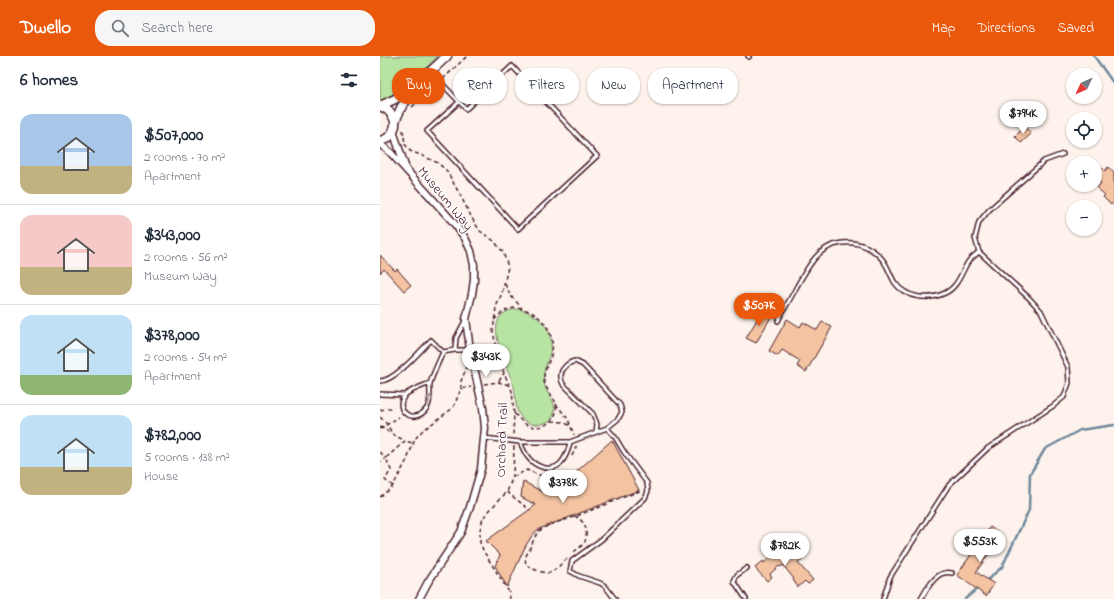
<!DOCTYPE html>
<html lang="en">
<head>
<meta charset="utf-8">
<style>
	body { margin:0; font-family:"Indie Flower",sans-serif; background:#f6f6f7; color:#1f2937; height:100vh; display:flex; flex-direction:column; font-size:15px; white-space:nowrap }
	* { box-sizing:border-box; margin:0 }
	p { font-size:13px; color:#747a83 }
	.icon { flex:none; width:22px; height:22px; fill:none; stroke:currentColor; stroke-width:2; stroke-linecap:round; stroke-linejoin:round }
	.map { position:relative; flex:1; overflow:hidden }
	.sheet { display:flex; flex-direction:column; background:#fff; width:380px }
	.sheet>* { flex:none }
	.hud { position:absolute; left:12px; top:12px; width:380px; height:36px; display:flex; gap:8px }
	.needle { width:26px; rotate:226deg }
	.fabs { position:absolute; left:686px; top:12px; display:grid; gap:8px }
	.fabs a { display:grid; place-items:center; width:36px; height:36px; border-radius:50%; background:#fff; box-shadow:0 1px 3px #0004; font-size:20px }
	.price { position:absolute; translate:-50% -34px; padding:0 9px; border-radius:14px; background:#fff; color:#222; font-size:13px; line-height:26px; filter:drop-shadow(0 1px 2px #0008) }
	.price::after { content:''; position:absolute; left:50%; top:24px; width:12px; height:9px; margin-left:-6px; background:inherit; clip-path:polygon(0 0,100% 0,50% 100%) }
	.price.selected { background:#ea580c; color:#fff }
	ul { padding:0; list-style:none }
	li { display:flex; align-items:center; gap:12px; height:100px; padding:0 20px }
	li+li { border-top:1px solid #e0e1e3 }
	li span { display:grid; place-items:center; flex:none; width:112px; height:80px; border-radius:12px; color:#555 }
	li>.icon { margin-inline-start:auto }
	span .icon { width:48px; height:48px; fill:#fffc; stroke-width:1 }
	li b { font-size:17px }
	h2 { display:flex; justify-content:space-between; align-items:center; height:48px; padding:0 20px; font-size:17px }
	.pill { padding:0 14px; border-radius:16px; background:#fff; box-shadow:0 1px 3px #0004; font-size:14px; line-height:36px }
	.pill.selected { background:#ea580c; color:#fff }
	header { display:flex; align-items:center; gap:24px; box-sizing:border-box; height:56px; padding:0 20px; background:#ea580c; color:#fff }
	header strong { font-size:19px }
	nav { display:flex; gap:22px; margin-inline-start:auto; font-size:14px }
	.search { width:280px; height:36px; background:#f6f6f7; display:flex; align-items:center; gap:10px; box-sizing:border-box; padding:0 14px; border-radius:16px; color:#747a83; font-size:15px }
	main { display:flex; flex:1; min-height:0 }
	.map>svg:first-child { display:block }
	.green { fill:#b7e4a3; stroke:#808267 }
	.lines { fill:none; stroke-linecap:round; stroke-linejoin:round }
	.stream { stroke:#6f889c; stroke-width:2.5 }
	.building { fill:#f3c3a2; stroke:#4a1f2b }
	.lane-casing { stroke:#4a1f2b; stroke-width:6 }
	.street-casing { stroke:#4a1f2b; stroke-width:9 }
	.secondary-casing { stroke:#4a1f2b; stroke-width:11 }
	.path { stroke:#4a1f2b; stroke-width:1.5; stroke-dasharray:4 3; stroke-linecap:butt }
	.lane { stroke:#fff; stroke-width:3 }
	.street { stroke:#fff; stroke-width:6 }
	.secondary { stroke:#fff; stroke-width:8 }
	.oneway { stroke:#ae9aa0 }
	.labels { text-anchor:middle; stroke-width:3; stroke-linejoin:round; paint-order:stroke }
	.street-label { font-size:14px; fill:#4a1f2b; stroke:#fff }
</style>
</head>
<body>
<header>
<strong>Dwello</strong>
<div class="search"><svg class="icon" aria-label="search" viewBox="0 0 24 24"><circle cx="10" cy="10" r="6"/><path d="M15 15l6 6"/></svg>Search here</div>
<nav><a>Map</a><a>Directions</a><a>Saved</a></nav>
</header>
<main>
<section class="sheet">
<h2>6 homes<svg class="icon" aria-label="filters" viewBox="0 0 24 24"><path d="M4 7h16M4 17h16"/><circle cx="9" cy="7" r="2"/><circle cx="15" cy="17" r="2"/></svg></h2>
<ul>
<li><span style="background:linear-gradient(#a9c7e8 65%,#c2b280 0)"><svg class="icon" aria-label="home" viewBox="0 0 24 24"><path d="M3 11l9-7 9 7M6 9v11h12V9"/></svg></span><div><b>$507,000</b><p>2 rooms · 70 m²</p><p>Apartment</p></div></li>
<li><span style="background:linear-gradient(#f6c9c9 65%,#c2b280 0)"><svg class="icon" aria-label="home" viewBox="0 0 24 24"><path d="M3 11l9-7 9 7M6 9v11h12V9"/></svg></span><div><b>$343,000</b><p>2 rooms · 56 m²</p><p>Museum Way</p></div></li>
<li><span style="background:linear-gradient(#bfe0f5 75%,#8fb573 0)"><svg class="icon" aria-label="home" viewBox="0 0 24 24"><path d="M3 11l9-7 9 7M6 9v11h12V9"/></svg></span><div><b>$378,000</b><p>2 rooms · 54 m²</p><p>Apartment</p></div></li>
<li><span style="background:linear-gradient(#bfe0f5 65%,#c2b280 0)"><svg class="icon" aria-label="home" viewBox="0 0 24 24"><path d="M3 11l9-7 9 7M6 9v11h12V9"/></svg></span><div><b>$782,000</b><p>5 rooms · 138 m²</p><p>House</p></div></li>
</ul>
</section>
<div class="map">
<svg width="734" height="543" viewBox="0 0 734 543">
	<rect width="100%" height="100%" fill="#fdf3ec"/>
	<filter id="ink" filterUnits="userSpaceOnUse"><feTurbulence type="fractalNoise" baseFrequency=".025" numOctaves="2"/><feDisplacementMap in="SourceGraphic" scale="8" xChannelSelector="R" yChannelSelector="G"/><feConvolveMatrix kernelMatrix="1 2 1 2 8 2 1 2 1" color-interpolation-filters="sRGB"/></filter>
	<g filter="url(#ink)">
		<path class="green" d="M0,0H58C45,12 18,43 0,45Z
			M139,253C159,258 176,275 170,297C167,308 162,316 164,327C166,338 177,345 174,357C173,362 171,365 167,366C157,370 146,369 140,360C135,354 136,339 134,331C128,309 95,255 139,253Z"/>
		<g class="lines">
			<path class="stream" d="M714,0L734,28
				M605,526L622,511L649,454L650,418L665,393L700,374L734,369
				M585,543L598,532"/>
		</g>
		<path class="building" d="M645,71L651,78L641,87L635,80Z
			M715,105L725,115L728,111L734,117V146L731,149L723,141L725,139L717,132L721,127L715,121Z
			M0,199L15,215L17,213L31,229L24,235L4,213L0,217Z
			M382,255L391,261L376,287L366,282Z
			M407,263L420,271L423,266L437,274L442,266L452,271L426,316L417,310L420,305L402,294L398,300L389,295Z
			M232,384L259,434L159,473L153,478L145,491L127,531L115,510L120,499L106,485L156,449L141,441L143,425L153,431L164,436L172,435L179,431Z
			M610,471L622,479L596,516L614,528L606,540L577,519Z
			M403,492L411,502L416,497L422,504L418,507L433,524L428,528L425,525L418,531L413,524L414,523L403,509L400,511L399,510L390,518L392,521L387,525L375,512L383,505L384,507L393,499L394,500Z"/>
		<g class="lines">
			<g class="lane-casing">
				<path id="lane" d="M368,0L369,1
					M52,17L86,53L132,10L217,100L138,173L47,75L79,46
					M398,265C404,253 411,242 417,230C423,220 428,210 435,202C453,181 484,182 502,203C508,210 510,219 515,227C526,242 548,245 565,237C578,231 581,217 588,206C591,202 595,199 599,196
					M75,294L76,282L85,265
					M0,325C15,325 40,295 51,284L63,296L75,294H90
					M50,327C43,330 30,334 25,339C12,355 35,370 47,352C52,344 49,335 50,328C51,322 60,303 63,296
					M0,338L25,339
					M227,372L235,381L244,396L267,427L268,435L265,442L222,483L192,505L190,515L199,520L220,527L225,530L235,543
					M104,382L140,386C142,390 144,396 147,400C154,410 169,417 180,408C185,403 189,393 190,386H140
					M190,386L227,372L238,363L242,356L240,349L203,309L195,305C189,306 180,313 181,321C181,324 182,326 183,328L213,358L217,368L216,376
					M366,543L354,525L357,519L367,512
					M503,543L510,521L569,429L608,392L673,350L684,341L689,327L688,311L661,255L649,242L599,196L595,182L599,166L609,154L664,105L683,98
					M541,543C545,535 556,517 565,517C567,516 570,517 572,517"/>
			</g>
			<g class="street-casing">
				<path id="street" d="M13,75L25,110
					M0,88L10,96L74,167L85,182L91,195L94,209V224L92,238L86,263L90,294L103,352L105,372L101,413L90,451L81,476L48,526L39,543"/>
			</g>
			<g class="secondary-casing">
				<path id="secondary" d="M0,50L15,43L22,38L38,23L51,15L67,0
					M0,50C8,53 12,57 15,65
					M0,85L6,83L10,80L13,75L15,70V65L22,50L27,43L43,29L51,15"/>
			</g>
			<path class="path" d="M63,23L87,0
				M32,51L56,29
				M23,74L25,88L30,95L43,100L58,107L67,115L79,137L93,164L100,175L114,185L123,196L128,211L122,237L116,251L113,275L117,296L124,317L132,335L134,357L133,380
				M125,228L130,239L142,252
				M114,264C124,254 132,249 146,254C163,260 175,277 172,295C171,305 163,313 164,324C165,334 175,341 176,349C179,364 163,374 150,370C143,368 139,362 134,357
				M119,325L124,317
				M104,328L118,326L130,329
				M81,333V325L86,313V309
				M176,348L188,363L194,379
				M0,354L14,351
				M0,361L7,368L12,377
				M172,365L183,366L191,370
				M0,371L25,385
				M0,373L19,361
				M0,396L6,402L0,406
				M192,400L196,391V389
				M133,421L147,414L156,418L170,422L181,416L183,413
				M170,422L172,434
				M13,430L5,424L11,414L6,402L25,385L33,387
				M127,436L150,454
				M0,441L13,430L27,404L35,383L42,375L73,352L81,333L91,331
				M194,496C197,493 201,491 204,487C206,485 205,484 206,481C207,471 204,465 195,460
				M187,503C183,506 174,516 169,517C165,518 148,512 146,508C145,504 145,501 147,498L156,479L159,475L169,469L194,461L262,434
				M130,543L129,536L104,496L100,487V474L103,462L117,446L127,436L133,420L134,390"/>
			<use href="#lane" class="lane"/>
			<use href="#street" class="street"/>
			<use href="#secondary" class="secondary"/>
		</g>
		<defs><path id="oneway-shaft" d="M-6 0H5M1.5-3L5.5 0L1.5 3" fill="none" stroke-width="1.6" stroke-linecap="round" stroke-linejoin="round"/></defs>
		<use class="oneway" href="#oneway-shaft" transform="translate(49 345) rotate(-77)"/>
	</g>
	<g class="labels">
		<g class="street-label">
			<text transform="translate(66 142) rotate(50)" y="5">Museum Way</text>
			<text transform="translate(121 384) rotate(-88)" y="5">Orchard Trail</text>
		</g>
	</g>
</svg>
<div class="fabs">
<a><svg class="needle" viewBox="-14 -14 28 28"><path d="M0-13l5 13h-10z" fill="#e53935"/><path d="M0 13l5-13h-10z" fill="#747a83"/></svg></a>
<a><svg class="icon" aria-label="locate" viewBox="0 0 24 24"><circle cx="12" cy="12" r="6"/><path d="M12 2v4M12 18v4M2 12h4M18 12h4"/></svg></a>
<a>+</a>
<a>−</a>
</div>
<b class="price" style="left:643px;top:79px">$794K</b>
<b class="price selected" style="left:379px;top:271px">$507K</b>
<b class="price" style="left:106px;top:322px">$343K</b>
<b class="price" style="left:183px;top:448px">$378K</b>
<b class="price" style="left:600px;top:507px">$553K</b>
<b class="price" style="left:405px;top:511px">$782K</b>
<div class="hud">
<a class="pill selected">Buy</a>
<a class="pill">Rent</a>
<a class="pill">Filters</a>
<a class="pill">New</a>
<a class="pill">Apartment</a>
</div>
</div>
</main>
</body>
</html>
